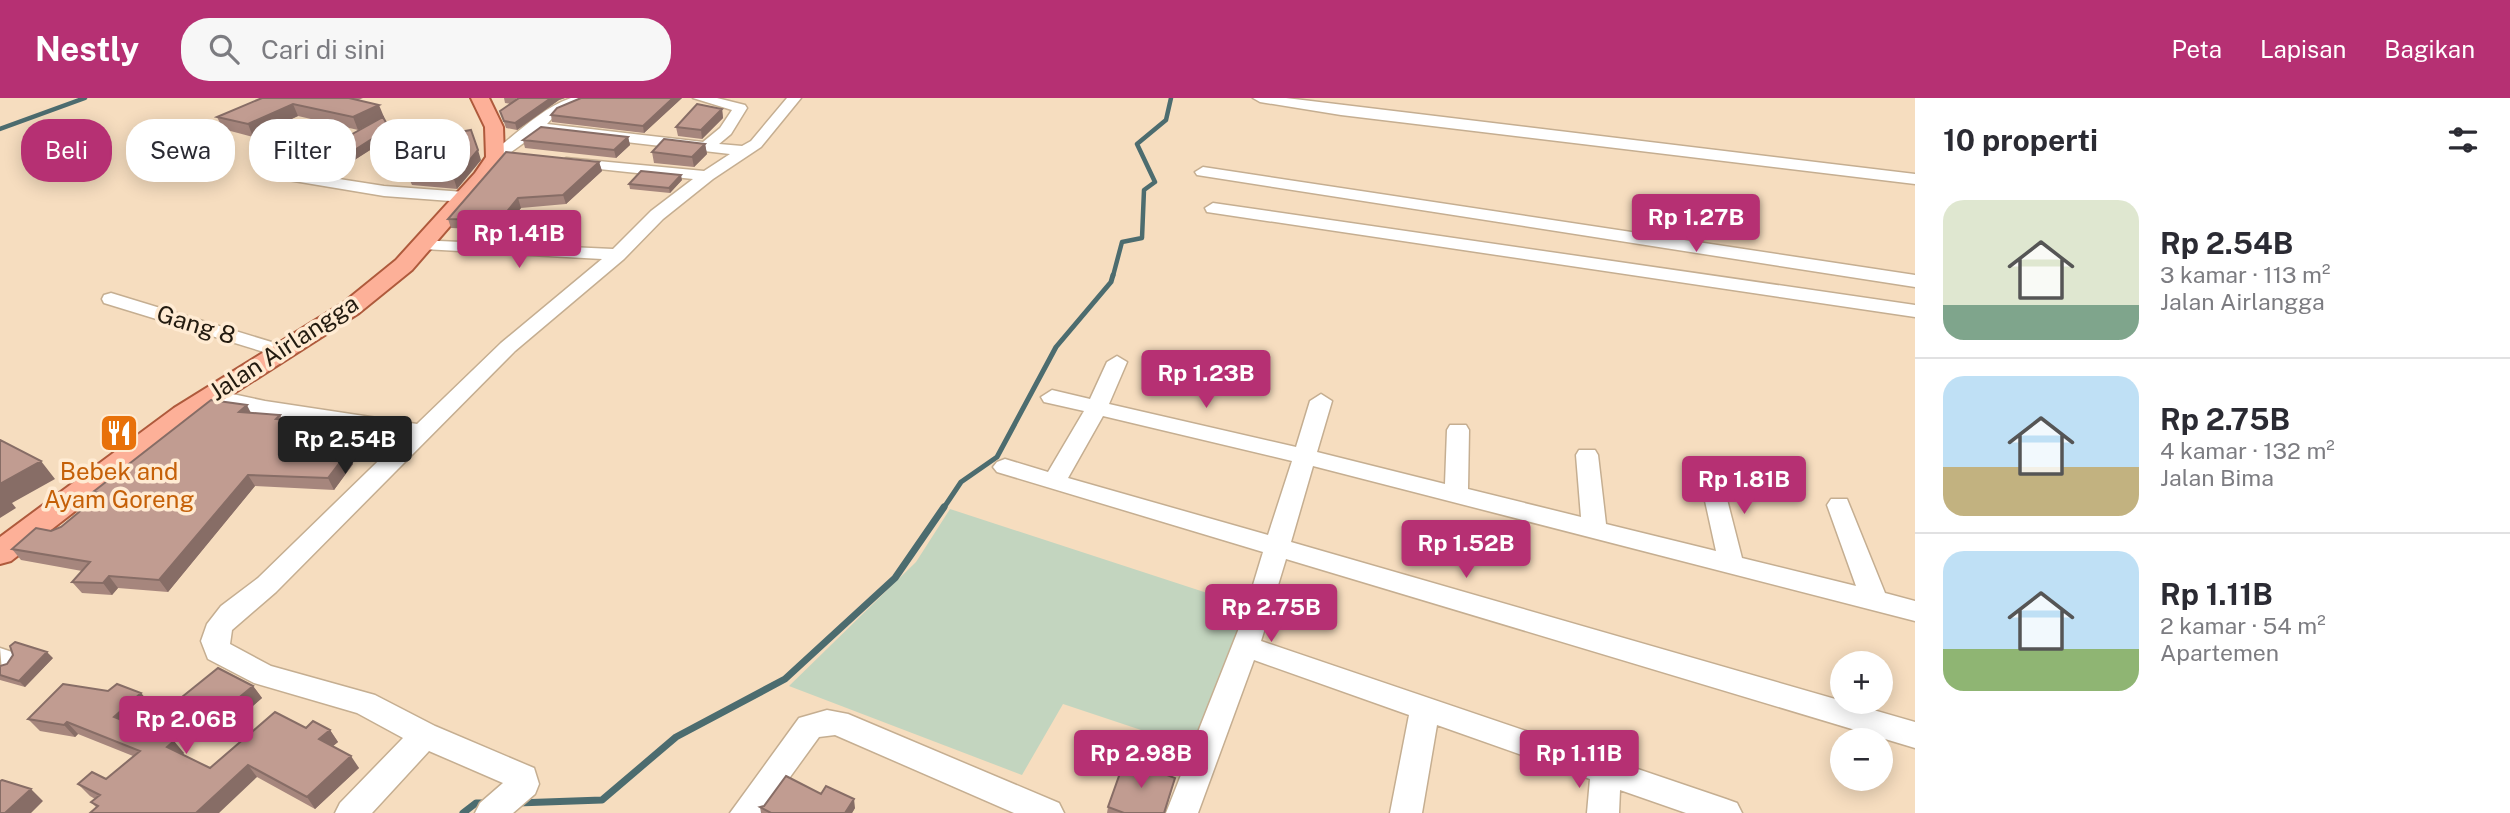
<!DOCTYPE html>
<html lang="id">
<head>
<meta charset="utf-8">
<style>
	body { margin:0; font-family:"Public Sans",sans-serif; background:#f7f7f7; color:#2b2b33; height:100vh; display:flex; flex-direction:column; font-size:26px; white-space:nowrap }
	* { box-sizing:border-box; margin:0 }
	p { font-size:23px; color:#7c7c81 }
	.icon { flex:none; width:38px; height:38px; fill:none; stroke:currentColor; stroke-width:2; stroke-linecap:round; stroke-linejoin:round }
	.map { position:relative; flex:1; overflow:hidden }
	.sheet { display:flex; flex-direction:column; background:#fff; width:595px }
	.sheet>* { flex:none }
	.banner { position:absolute; left:21px; top:21px; width:665px; height:63px; display:flex; gap:14px }
	.fabs { position:absolute; left:1830px; top:553px; display:grid; gap:14px }
	.fabs a { display:grid; place-items:center; width:63px; height:63px; border-radius:50%; background:#fff; box-shadow:0 4px 18px #0003; font-size:35px }
	.price { position:absolute; translate:-50% -60px; padding:0 16px; border-radius:7px; background:#b63073; color:#fff; font-size:23px; line-height:46px; filter:drop-shadow(0 2px 4px #0008) }
	.price::after { content:''; position:absolute; left:50%; top:42px; width:21px; height:16px; margin-left:-10px; background:inherit; clip-path:polygon(0 0,100% 0,50% 100%) }
	.price.active { background:#222; color:#fff }
	ul { padding:0; list-style:none }
	li { display:flex; align-items:center; gap:21px; height:175px; padding:0 28px }
	li+li { border-top:2px solid #e1e1e2 }
	li span { display:grid; place-items:center; flex:none; width:196px; height:140px; border-radius:21px; color:#555 }
	li>.icon { margin-inline-start:auto }
	span .icon { width:84px; height:84px; fill:#fffc; stroke-width:1 }
	li b { font-size:30px }
	h2 { display:flex; justify-content:space-between; align-items:center; height:84px; padding:0 28px; font-size:30px }
	.chip { padding:0 24px; border-radius:28px; background:#fff; box-shadow:0 4px 18px #0003; font-size:24px; line-height:63px }
	.chip.active { background:#b63073; color:#fff }
	header { display:flex; align-items:center; gap:42px; box-sizing:border-box; height:98px; padding:0 35px; background:#b63073; color:#fff }
	header strong { font-size:33px }
	nav { display:flex; gap:38px; margin-inline-start:auto; font-size:24px }
	.search { width:490px; height:63px; background:#f7f7f7; display:flex; align-items:center; gap:18px; box-sizing:border-box; padding:0 24px; border-radius:28px; color:#7c7c81; font-size:26px }
	main { display:flex; flex:1; min-height:0 }
	.map>svg:first-child { display:block }
	.green { fill:#c3d5bf }
	.lines { fill:none; stroke-linecap:round; stroke-linejoin:round }
	.stream-far2 { stroke:#4c6c6f; stroke-width:4.5 }
	.stream-far1 { stroke:#4c6c6f; stroke-width:5 }
	.stream { stroke:#4c6c6f; stroke-width:7 }
	.minor-casing { stroke:#c5ae91; stroke-width:3 }
	.major-casing { stroke:#af5a3c; stroke-width:4 }
	.minor { fill:#fff; fill-rule:evenodd }
	.major { fill:#fdb098; fill-rule:evenodd }
	.wall { fill:#a6867d }
	.shaded-wall { fill:#876d66 }
	.building { fill:#c19c91; stroke:#876d66; stroke-width:2 }
	.labels { text-anchor:middle; stroke-width:7; stroke-linejoin:round; paint-order:stroke }
	.street-label { font-size:24px; fill:#231b10; stroke:#ffebd3 }
	.food-label { font-size:24px; fill:#c56008; stroke:#ffebd3 }
</style>
</head>
<body>
<header>
<strong>Nestly</strong>
<div class="search"><svg class="icon" aria-label="search" viewBox="0 0 24 24"><circle cx="10" cy="10" r="6"/><path d="M15 15l6 6"/></svg>Cari di sini</div>
<nav><a>Peta</a><a>Lapisan</a><a>Bagikan</a></nav>
</header>
<main>
<div class="map">
<svg width="1915" height="715" viewBox="0 0 1915 715">
	<rect width="100%" height="100%" fill="#f6ddbf"/>
	<path class="green" d="M950,411L1250,509L1192,649L1063,606L1022,677L789,588L916,464Z"/>
	<g class="lines">
		<path class="stream-far2" d="M0,31L85,0
			M1113,178L1122,144L1142,140L1144,92L1155,84L1137,46L1166,22L1171,0"/>
		<path class="stream-far1" d="M943,411L961,384L997,359L1056,249L1111,184L1113,177"/>
		<path class="stream" d="M517,705L602,702L676,639L785,581L895,480L944,409
			M463,715L476,705H489"/>
		<g class="minor-casing">
			<path id="minor" d="M571,0H591L557,15L547,26L703,44L720,30L732,12L693,0H717L745,7L747,10L731,36L719,46L742,48L751,43L787,0H801L761,49L713,81L663,121L624,161L515,253L276,494L232,532L230,546L271,568L375,597L435,628L534,670L539,686L535,696L513,715H475L480,705L503,685L429,653L372,715H335L340,705L403,640L357,615L254,585L208,561L201,543L207,526L221,508L258,480L404,338L265,317L201,303L198,298L209,291L265,303L417,326L501,245L602,161L423,151L417,150L414,146L417,142L613,151L651,113L693,81L571,68L563,63L566,60L704,73L730,56L539,34L500,62H490V56C517,36 540,11 571,0Z
				M1253,0H1286L1915,76V86L1341,17L1260,4Z
				M1203,69L1915,177V189L1197,77L1195,74Z
				M294,74L384,88L464,94L472,99L464,104L384,98L288,82L286,79Z
				M1213,105L1915,207V219L1207,114L1205,110Z
				M111,195L288,249L291,253L281,259L274,257L104,205L102,201L104,197Z
				M1117,258L1127,264L1109,306L1296,349L1310,303L1321,296L1332,303L1317,354L1445,386L1447,332L1450,327H1466L1469,332L1468,391L1581,419L1576,357L1579,352H1595L1598,357L1606,426L1716,453L1700,380L1704,374H1720L1742,460L1856,488L1827,407L1831,401H1847L1885,495L1915,503V523L1313,368L1291,444L1915,624V650L1286,461L1261,543L1726,701L1737,705L1742,715H1686L1620,692L1619,715H1587L1590,681L1437,627L1422,715H1390L1409,617L1254,562L1198,715H1166L1243,520L1263,454L997,374L993,369L997,364L1005,361L1048,374L1084,313L1044,304L1041,299L1052,292L1090,301L1107,264ZM1103,318L1292,363L1268,437L1068,380Z
				M0,550L12,554L16,562L12,570L2,573Z
				M827,612L848,616L1059,705L1064,715H1014L835,637L819,639L764,715H730L799,620Z"/>
		</g>
		<g class="major-casing">
			<path id="major" d="M471,0H489L503,29L504,59L489,83L412,172L359,215L192,322L11,463L0,466V439L174,310L343,205L396,162L475,75L486,59L485,29Z"/>
		</g>
		<use href="#minor" class="minor"/>
		<use href="#major" class="major"/>
	</g>
	<path class="wall" d="M259,0H363L358,2L384,19L383,20L389,30L392,38L331,77L303,73L300,65L370,26L358,32L298,18L253,39L223,31L217,19L260,1Z
		M504,0H565L559,2L517,32L506,30L500,13L511,6L505,5Z
		M581,0H682L644,35L552,24L551,17Z
		M722,11L723,20L702,41L678,38L676,29Z
		M628,39L630,47L616,60L525,50L523,42Z
		M705,46L707,56L694,69L654,65L652,54Z
		M481,62L457,91L412,87L408,78L465,66Z
		M599,64L602,73L566,106L521,110L503,132L451,130L448,121Z
		M682,82L670,95L630,91L629,86Z
		M252,315L280,317L283,322L339,338L324,354L347,355L353,366L334,392L255,388L168,494L118,490L112,497L82,495L72,484L82,473L21,462L12,451L61,429L97,400L93,394Z
		M53,560L25,589L0,582V568Z
		M253,588L262,600L217,639L182,619L172,607Z
		M108,593L141,595L151,607L130,626L184,655L183,657L210,670L306,630L330,632L338,644L333,648L359,670L315,711L257,679L96,709L91,704L95,701L90,698L78,686L106,681L133,658L78,636L75,639L40,633L28,621Z
		M1175,680L1165,715H1107L1108,709Z
		M821,696L855,710L852,715H761L760,709Z"/>
	<path class="shaded-wall" d="M551,0H565L559,2L517,32L515,25Z
		M673,0H682L644,35L643,28Z
		M293,6L298,18L253,39L248,26Z
		M379,7L384,19L358,32L353,19Z
		M722,11L723,20L702,41L701,32Z
		M389,30L392,38L331,77L328,69Z
		M628,39L630,47L616,60L614,52Z
		M705,46L707,56L694,69L692,59Z
		M478,52L481,62L457,91L454,81Z
		M599,64L602,73L566,106L563,97Z
		M681,77L682,82L670,95L669,90Z
		M518,100L521,110L503,132L500,122Z
		M247,307L253,319L239,314Z
		M333,326L339,338L315,365L309,353Z
		M347,355L353,366L334,392L328,380Z
		M41,363L55,381L12,405L16,410L0,420V386Z
		M248,377L255,388L168,494L159,482Z
		M109,478L118,490L112,497L103,485Z
		M47,554L53,560L25,589L19,583Z
		M253,588L262,600L217,639L207,626Z
		M141,595L151,607L124,631L114,619Z
		M67,624L78,636L75,639L64,627Z
		M330,632L338,644L327,653L319,641Z
		M174,643L184,655L177,661L167,649Z
		M351,658L359,670L315,711L307,699Z
		M248,667L257,679L219,715H196Z
		M31,691L43,703L31,715H5Z
		M854,701L855,710L852,715H845Z"/>
	<path class="building" d="M262,0H349L379,7L353,19L293,6L248,26L217,19Z
		M517,0H551L515,25L504,23L500,13L519,0Z
		M581,0H673L643,28L551,17L557,10Z
		M697,6L722,11L701,32L676,29Z
		M383,19L389,30L328,69L300,65Z
		M541,29L628,39L614,52L523,42Z
		M471,32L478,52L454,81L408,78L426,64L465,66L454,35Z
		M664,41L705,46L692,59L652,54Z
		M506,54L599,64L563,97L518,100L500,122L448,121Z
		M641,73L681,77L669,90L629,86Z
		M211,302L247,307L239,314L280,317L276,321L333,326L309,353L347,355L328,380L248,377L159,482L109,478L103,485L72,484L90,464L12,451L36,430L51,433L61,429L102,395L93,394Z
		M0,342L41,363L0,386Z
		M15,544L47,554L19,583L0,577V568L7,566L13,557L10,548Z
		M218,570L253,588L207,626L172,607Z
		M63,586L108,593L117,586L141,595L114,619L174,643L167,649L210,670L275,614L306,630L313,623L330,632L319,641L351,658L307,699L248,667L196,715H90L98,708L91,704L100,697L78,686L92,674L106,681L140,653L67,624L64,627L28,621Z
		M1125,661L1175,680L1164,715H1124L1108,709Z
		M786,678L821,696L826,688L854,701L845,715H771L760,709L764,708Z
		M2,682L31,691L5,715H0V683Z"/>
	<defs>
		<g id="restaurant-square" transform="scale(2.0125)"><rect x="-9" y="-9" width="18" height="18" rx="4" fill="#e8710a" stroke="#ffebd3"/><path d="M-5-6h1v4h1v-4h1v4h1v-4h1v5L-1.5 .5V6h-2V.5L-5-1ZM5-6V6H3V1.5H1.5Q1.5-4 5-6Z" fill="#fff"/></g>
	</defs>
	<g fill-rule="evenodd">
		<use href="#restaurant-square" x="119" y="335"/>
	</g>
	<g class="labels">
		<g class="street-label">
			<text transform="translate(196 227) rotate(17)" y="8">Gang 8</text>
			<text transform="translate(284 250) rotate(-33)" y="8">Jalan Airlangga</text>
		</g>
		<g class="food-label">
			<text x="119" y="382">Bebek and<tspan x="119" dy="28">Ayam Goreng</tspan></text>
		</g>
	</g>
</svg>
<div class="fabs">
<a>+</a>
<a>−</a>
</div>
<b class="price" style="left:1696px;top:156px">Rp 1.27B</b>
<b class="price" style="left:519px;top:172px">Rp 1.41B</b>
<b class="price" style="left:1206px;top:312px">Rp 1.23B</b>
<b class="price active" style="left:345px;top:378px">Rp 2.54B</b>
<b class="price" style="left:1744px;top:418px">Rp 1.81B</b>
<b class="price" style="left:1466px;top:482px">Rp 1.52B</b>
<b class="price" style="left:1271px;top:546px">Rp 2.75B</b>
<b class="price" style="left:186px;top:658px">Rp 2.06B</b>
<b class="price" style="left:1141px;top:692px">Rp 2.98B</b>
<b class="price" style="left:1579px;top:692px">Rp 1.11B</b>
<div class="banner">
<a class="chip active">Beli</a>
<a class="chip">Sewa</a>
<a class="chip">Filter</a>
<a class="chip">Baru</a>
</div>
</div>
<section class="sheet">
<h2>10 properti<svg class="icon" aria-label="filters" viewBox="0 0 24 24"><path d="M4 7h16M4 17h16"/><circle cx="9" cy="7" r="2"/><circle cx="15" cy="17" r="2"/></svg></h2>
<ul>
<li><span style="background:linear-gradient(#dfe7d0 75%,#7fa58c 0)"><svg class="icon" aria-label="home" viewBox="0 0 24 24"><path d="M3 11l9-7 9 7M6 9v11h12V9"/></svg></span><div><b>Rp 2.54B</b><p>3 kamar · 113 m²</p><p>Jalan Airlangga</p></div></li>
<li><span style="background:linear-gradient(#bfe0f5 65%,#c2b280 0)"><svg class="icon" aria-label="home" viewBox="0 0 24 24"><path d="M3 11l9-7 9 7M6 9v11h12V9"/></svg></span><div><b>Rp 2.75B</b><p>4 kamar · 132 m²</p><p>Jalan Bima</p></div></li>
<li><span style="background:linear-gradient(#bfe0f5 70%,#8fb573 0)"><svg class="icon" aria-label="home" viewBox="0 0 24 24"><path d="M3 11l9-7 9 7M6 9v11h12V9"/></svg></span><div><b>Rp 1.11B</b><p>2 kamar · 54 m²</p><p>Apartemen</p></div></li>
</ul>
</section>
</main>
</body>
</html>
